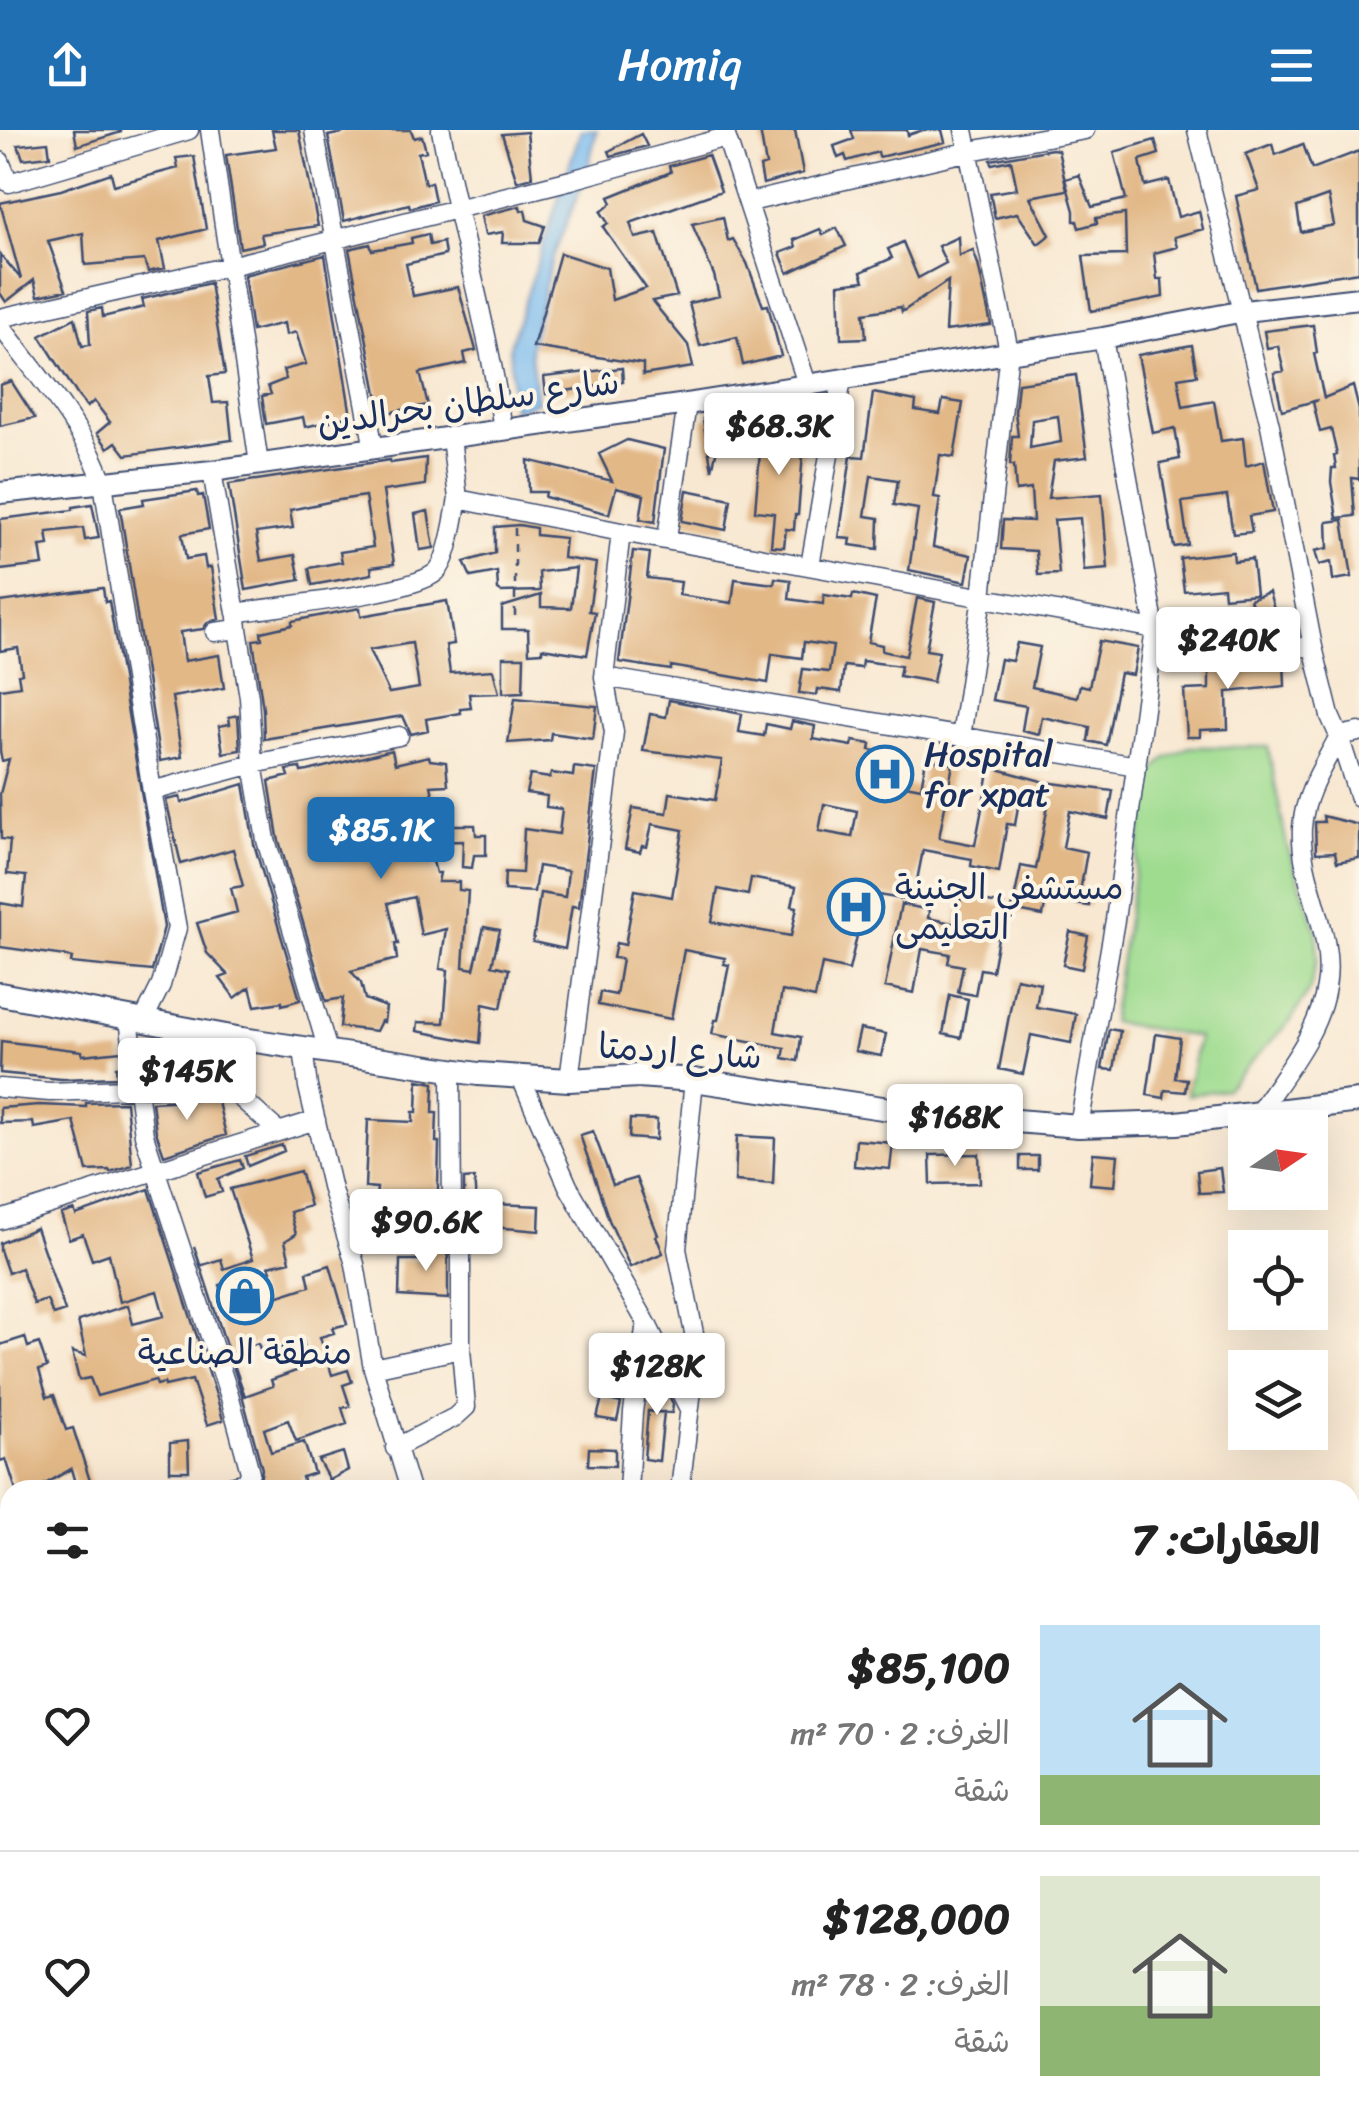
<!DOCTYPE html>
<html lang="ar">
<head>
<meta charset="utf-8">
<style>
	body { margin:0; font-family:Sriracha,"Playpen Sans Arabic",sans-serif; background:#f2f2f2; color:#222; direction:rtl; height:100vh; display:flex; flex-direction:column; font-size:38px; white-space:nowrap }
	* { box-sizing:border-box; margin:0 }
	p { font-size:32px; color:#767676 }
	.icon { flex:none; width:55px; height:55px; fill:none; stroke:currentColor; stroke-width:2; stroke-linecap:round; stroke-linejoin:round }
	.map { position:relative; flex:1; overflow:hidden; direction:ltr }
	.details { position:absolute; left:0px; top:1350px; width:1360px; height:642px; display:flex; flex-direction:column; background:#fff; border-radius:30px 30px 0 0; box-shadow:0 10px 40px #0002; direction:rtl }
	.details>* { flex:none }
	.needle { width:65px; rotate:77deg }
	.fabs { position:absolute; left:1228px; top:980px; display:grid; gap:20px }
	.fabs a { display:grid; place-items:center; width:100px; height:100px; border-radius:0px; background:#fff; box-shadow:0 10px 40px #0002; font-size:50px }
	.price { position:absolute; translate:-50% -85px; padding:0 22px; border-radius:10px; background:#fff; color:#222; font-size:32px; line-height:65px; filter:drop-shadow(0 2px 5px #0008) }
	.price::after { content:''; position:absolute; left:50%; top:60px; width:30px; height:22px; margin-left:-15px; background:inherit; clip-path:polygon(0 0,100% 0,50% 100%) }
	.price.active { background:#1f6fb2; color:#fff }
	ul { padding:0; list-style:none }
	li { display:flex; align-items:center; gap:30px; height:250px; padding:0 40px }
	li+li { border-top:2px solid #e0e0e0 }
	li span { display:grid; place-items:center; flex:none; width:280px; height:200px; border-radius:0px; color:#555 }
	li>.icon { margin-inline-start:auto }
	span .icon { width:120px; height:120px; fill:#fffc; stroke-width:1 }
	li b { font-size:42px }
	h2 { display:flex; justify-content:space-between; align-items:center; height:120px; padding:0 40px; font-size:42px }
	header { display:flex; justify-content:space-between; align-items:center; height:130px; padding:0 40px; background:#1f6fb2; color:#fff; font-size:45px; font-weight:600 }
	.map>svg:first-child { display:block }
	.green { fill:#9fdc90; stroke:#5d8677; stroke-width:2.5 }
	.water { fill:#7cbcf0; stroke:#4c76a7; stroke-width:2.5 }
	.building { fill:#e2b887; fill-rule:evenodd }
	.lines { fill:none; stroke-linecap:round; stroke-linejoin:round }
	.minor-casing { stroke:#3c4b6f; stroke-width:21 }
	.tertiary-casing { stroke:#3c4b6f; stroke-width:24 }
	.secondary-casing { stroke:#3c4b6f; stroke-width:26 }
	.path { stroke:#3c4b6f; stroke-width:2.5; stroke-dasharray:8 8; stroke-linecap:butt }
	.minor { stroke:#fff; stroke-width:18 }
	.tertiary { stroke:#fff; stroke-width:20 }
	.secondary { stroke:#fff; stroke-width:22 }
	.labels { text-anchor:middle; stroke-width:8; stroke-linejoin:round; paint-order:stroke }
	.street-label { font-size:35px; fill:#1b2f5e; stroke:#fcf5e5 }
	.poi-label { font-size:35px; fill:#1b2f5e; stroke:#fcf5e5; text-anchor:start }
</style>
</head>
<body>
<header><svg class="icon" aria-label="menu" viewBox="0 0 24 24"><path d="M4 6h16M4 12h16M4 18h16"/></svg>Homiq<svg class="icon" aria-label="share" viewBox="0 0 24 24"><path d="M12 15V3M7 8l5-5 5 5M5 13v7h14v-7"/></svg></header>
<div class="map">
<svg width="1359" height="1991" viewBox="0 0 1359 1991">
	<rect width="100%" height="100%" fill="#fcf5e5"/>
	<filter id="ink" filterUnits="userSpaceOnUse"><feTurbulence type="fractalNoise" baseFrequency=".01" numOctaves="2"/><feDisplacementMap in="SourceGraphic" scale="20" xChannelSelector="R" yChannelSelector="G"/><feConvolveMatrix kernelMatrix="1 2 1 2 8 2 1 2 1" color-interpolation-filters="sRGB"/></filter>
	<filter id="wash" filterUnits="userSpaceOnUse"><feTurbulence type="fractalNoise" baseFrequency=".0048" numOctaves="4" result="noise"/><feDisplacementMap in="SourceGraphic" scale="40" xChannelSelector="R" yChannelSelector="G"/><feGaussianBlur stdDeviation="2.25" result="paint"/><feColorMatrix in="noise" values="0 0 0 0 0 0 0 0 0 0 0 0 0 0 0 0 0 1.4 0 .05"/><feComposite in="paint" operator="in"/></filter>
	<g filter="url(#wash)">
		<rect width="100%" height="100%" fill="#f8e8d2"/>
		<path class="green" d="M1189,617H1268L1287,716L1317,801V829L1310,859L1291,890L1226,959L1187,965L1198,907L1111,892L1150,645L1166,628Z"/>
		<path class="water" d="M581,0H597L586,45L552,129L530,217L537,272L513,280L510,216Z
			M0,1648H10V1982H1350V1680L1359,1681V1991H0Z"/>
		<g id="blocks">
			<path class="building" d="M74,0H121V2L77,16Z
				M272,0H299L318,96L261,104L263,113L240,118L226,25L276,18Z
				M341,0H411L414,8L422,6L426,21L418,23L425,54L431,52L435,71L410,78L409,74L344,91L328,6L342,3Z
				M760,0H795L803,43L763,54L760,37L766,35Z
				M851,0H907L908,5L923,0H942L945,12L879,27L878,22L847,31L845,25L838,28L834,16L854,9Z
				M527,2L532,47L517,51L502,4Z
				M641,4L647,16L611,26L609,21Z
				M1155,10L1159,24L1140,30L1145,56L1169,50L1178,87L1199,81L1203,99L1174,107L1177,117L1154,123L1157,149H1162L1163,167L1091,181L1083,126L1126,125L1125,84L1096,88L1097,93L1079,98L1077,91H1074V81L1065,49L1079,45L1092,77L1126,69L1114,22Z
				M48,12L50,26L23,29L18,15Z
				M1272,14L1275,25L1303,14L1312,39L1359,21V142L1256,158L1236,66L1259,60L1246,24ZM1328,66L1334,95L1301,102L1297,77Z
				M1052,19L1058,20L1067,60L1030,67L1050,105L1038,114L1017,83L995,88L990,63L1017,59L1011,30L992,34L991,30Z
				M708,25L721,61L630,93L635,108L657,103L677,166L652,171L688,215L693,237L643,245V234L533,217L560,123L607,138L612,170L646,158L603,97L608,93L601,82L612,73L609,67L671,42L669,36Z
				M194,26L206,99L159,111L165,138L148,142L144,130L85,135L83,103L48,111L66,160L38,166L34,150L6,172L0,163V124L21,149L0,73L61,60L111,43L114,55L178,38L176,28Z
				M520,76L521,81L525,80L527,90L545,96L539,113H502L503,102L485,105L481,86Z
				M723,87L728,111L733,109L747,133L763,176L768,175L781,226L743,235L737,207L700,216L689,173L719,166L714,145L692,94Z
				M837,98L846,116L788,143L780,123L796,117L794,110L820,99L823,105Z
				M428,104L430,115L443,112L445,125L406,134L413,166L458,157L476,220L464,223L466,233L420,243L428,275L381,284L349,119L370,114L372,120L412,113L411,108Z
				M958,107L959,126L973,120L978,134L991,195L945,201L948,151L902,182L901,177L864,183L866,208L841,209L839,154L864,151L861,142L892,128L888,119L903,112L918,148L946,133L938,116Z
				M325,125L351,286L305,297L303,287L266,294L262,266L271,264L268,256L286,249L283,240L306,234L296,202L286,205L284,193L252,201L244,145Z
				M210,153L225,244L209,246L213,273L228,272L232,310L126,325L116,312L108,318L97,303L110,292L94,271L87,277L78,266L40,206L75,188L82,216L90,215L88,181L102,178L103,187L144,177L142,169Z
				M1313,195L1317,223L1314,224L1324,268L1353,256L1359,280V349L1352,348L1355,386L1337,388L1331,352L1332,338H1336L1334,326L1337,325L1331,299L1320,302L1313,272L1318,270L1282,280L1274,243L1284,241L1278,216L1267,218L1264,201Z
				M1192,215L1197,245L1178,248L1183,277L1214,271L1221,311L1243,308L1246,336L1264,331L1273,382L1249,386L1252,402L1233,404L1227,366L1182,372L1188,415L1174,417L1160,333L1180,329L1175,298L1153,303L1138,225Z
				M622,238L623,252L546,264L544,247Z
				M1076,245L1087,327L1054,331L1048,368L1102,364L1108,439L1084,441L1080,388L1054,390L1059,444L1038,445L1036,421L1001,419L1003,390L1033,391L1031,359L1016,361L1014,335H1010L1012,306H1018L1015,282L1018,253ZM1058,286L1061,312L1030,318L1032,290Z
				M11,251L35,288L0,296V255Z
				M873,263L916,271L915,280L940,284L943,270L963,273L954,327L940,325L934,367L940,368L933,417L971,425L966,452L909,440L918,379L894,375L898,350L871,346L865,386L879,388L878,419L850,415L851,409L839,408L851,326L864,327Z
				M772,274L778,309L804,311L798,385H795L794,400L786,399L784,417L771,416L774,383L755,381L764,276Z
				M748,281L744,302L720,306L712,340L703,289Z
				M627,310L664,319L655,392L640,389L644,365L616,358L609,384L545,367L546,362H529L528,330L612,351L599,324Z
				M426,328L425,355L383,361L394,434L371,437L372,444L312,455L309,438L342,432L340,422L373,417L365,366L333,371L290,380L293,398L256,403L261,431L295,425L300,450L246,460L229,354L390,330V333Z
				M687,360L731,369L726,400L682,391Z
				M197,361L198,366L203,365L209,399L182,404L186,429L204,426L206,438L211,437L219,489L208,492L203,499L180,502L184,531L219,525L224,558L172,567L182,627L160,631L120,378L144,374L143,369Z
				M92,374L99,408L85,410L83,398L47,402L49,415L40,416L43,435L0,440V389L73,380V377Z
				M428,381L434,418L420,420L415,384Z
				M1343,390L1352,447L1333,450L1331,432L1319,435L1315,421L1328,418L1327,392Z
				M519,395L536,398V405L565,408L563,428L596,433L589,481L595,482L587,525L542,518V522L529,523L528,499H502V477L541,465V477L571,478L576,438L539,442L540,461L501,462L498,460L497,442L471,447L464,432L495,423V397Z
				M633,421L650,423L647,448L681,452L679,465L732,473L735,449L774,454L775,448L791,450L789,469L823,474L824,465L852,469L853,464L876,469L868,512L882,515V521L906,526L917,468L935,472L926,520L939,522L933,552L899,546L901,536L862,531L861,538L844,536L841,562L818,559L817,565L799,563L803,539L829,542L833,516L804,512L802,528L772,524L768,553L671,536V540L619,532Z
				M1233,422L1234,431L1252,429L1256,464L1224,467L1223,457L1184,461L1180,428Z
				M103,458L105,472L109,471L164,797L152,841L71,833L72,828L65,826L0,817V773L23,777L26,746L7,744L10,710L1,709L0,664L9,629L2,631L0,621V559L20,556L18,544L22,543L18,518L0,521V472Z
				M1269,462L1275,482L1256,488L1250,469Z
				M447,471L454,514L446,515L450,543L493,540L499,563L469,564L471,578L460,579L461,583L426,589L428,600L411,604L403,586L264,609L263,579L253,510L262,509L261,502L292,495V491L360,478L361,486ZM412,513L419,558L389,563L369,520Z
				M1099,511L1138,518L1133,545L1120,543L1106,615L1088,611L1090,597L1042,587L1039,604L1022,600L1026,576L992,570L1000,529L1012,531L1017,513L1040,517L1032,557L1077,567L1080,555L1089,557Z
				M503,527H524L523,562L503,563Z
				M1258,529L1284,530L1285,556L1227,562L1228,599L1200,600V607H1187L1184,560L1209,559V537H1236V531Z
				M515,568L597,576L593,609L551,603L550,610L508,613Z
				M669,570L742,584L739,602L764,606L766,594L790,599L792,591L815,596L813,609L852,616L853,611L871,614L870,620L895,625L890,652L921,658L926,629L953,634L939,708L975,715L990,637L1045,652L1113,661L1108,689L1070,681L1063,717L1087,722L1080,762L1091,764L1089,776L1075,774L1077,765L1048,759L1043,786L1012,780L1021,736L1036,739L1049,670L1020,664L1015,695L1007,694L999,742L971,736L972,729L923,720L913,771L867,763L849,840L822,834L815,868L782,861L775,902L801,907L798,931L783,928L785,918L712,904L715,890H718L729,835L724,834L725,828L684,820L671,889L598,875L600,862L616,865L622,829L613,828L616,813L625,815L635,760L672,767L683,700L652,694L647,717L642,716L640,722L625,719L633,678L667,683L670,663L715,670L722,630L643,621L650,584L666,587ZM824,674L857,681L852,707L819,701ZM751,748L796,757L792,776L797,777L791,806L712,792L718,759L748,765Z
				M238,585L240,620L223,623L219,596L230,594L229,587Z
				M392,620L395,634L429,626L430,630L446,632L448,655L431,656L440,695H475L476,705H486V725H474L472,738L462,737L463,711L428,712L436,743H440L438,752H459V760L468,761L463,837L474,839L484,797L500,800L492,835L509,839L501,878L483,874L480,913L417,901L418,892L444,893L448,840L440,839L446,799L421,805L414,767L388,773L398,814H395L397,829L351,841L361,853L365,869L386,877L384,892L381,891L376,901L340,897L343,868L326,871L278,707L269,651L289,646L287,640L300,638L301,642L308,641Z
				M574,637L596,640L579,777L572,776L565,819L533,812L540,763L565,767L568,741L538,736L534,762L504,760L505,742L522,743L524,699L559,704L562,679L546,677L547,666L526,663L530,645L550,648L551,643L573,646Z
				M244,654L254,714L300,870L282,875V872L255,876L250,857L235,868L220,848L228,845L207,823L197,793L237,782L231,758L243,756L233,719L181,734L166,670L180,667L181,673Z
				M1323,686L1359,695V728L1337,732L1335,722L1316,723L1315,692H1324Z
				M961,767L1004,775L992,841L980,839L975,865L958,862L963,836L948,833L950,824L922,819L914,863L885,857L901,774L929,780L928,788L956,794Z
				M1070,802L1088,806L1082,839L1063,835Z
				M1016,848L1040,853L1036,877L1076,884L1071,913L1031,905L1023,944L999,939Z
				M950,865L968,869L961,908L943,904Z
				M860,899L886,904L881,926L855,921Z
				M1109,899L1120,901L1114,940L1102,939Z
				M1156,904L1180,908L1175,948L1187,949L1185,962L1165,960L1164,968L1147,965Z
				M1,911L82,921V925L121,921L123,936L116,937L117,947L61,949L0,943Z
				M184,924L204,927L209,942L182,936Z
				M418,950L434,953L433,983H437L436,1012H439L437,1103L405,1101L406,1070L376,1068L377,1058L365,1057L368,990L413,992V982H417Z
				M217,968L226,1005L164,1025L156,1002L152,972Z
				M126,972L132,1035L110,1042L109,1040L87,1041L74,991L34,998L33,992L0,993V978L39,975L86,977V973Z
				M630,989L657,990L656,1010L629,1008Z
				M593,1001L613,1055L636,1048L658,1105L656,1106L663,1123L630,1137L609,1090L580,1005Z
				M737,1006L775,1008L773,1054L735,1051Z
				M856,1010L893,1013L890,1039L854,1036Z
				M282,1015L284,1021L248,1036L245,1026Z
				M1093,1023L1118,1025L1115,1056L1090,1054Z
				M979,1024L980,1053L931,1054L930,1025Z
				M1020,1026H1038V1040H1020Z
				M240,1030L243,1038L218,1049L222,1062L205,1067L198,1042Z
				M1220,1038L1223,1062L1199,1063L1197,1041Z
				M300,1041L310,1076L290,1082L296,1104L285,1111L290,1131L269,1136L271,1141L268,1142L276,1167L310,1156L307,1142L330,1135L347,1194L332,1198L334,1203L320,1207L332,1245L348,1240L352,1252L343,1255L350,1276L342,1278L347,1294L296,1311L288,1290L264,1299L271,1322L304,1312L314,1343L302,1347L305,1360H256L259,1356L274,1351H260L262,1339L241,1261L194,1116L200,1136L221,1129L224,1139L253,1129L230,1059ZM251,1145L261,1172L229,1183L220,1155ZM303,1211L310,1236L271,1250L273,1256L245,1266L230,1223L258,1213L260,1219L276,1213L278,1219Z
				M474,1048L477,1083L464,1082V1049Z
				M149,1059L217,1268L223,1290L207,1295L192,1250L165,1256L164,1253L157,1255L155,1250L97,1266L90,1248L79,1250L72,1222L86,1226L78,1191L128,1175L133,1194L164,1186L157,1161L120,1172L109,1124L92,1130L83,1104L69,1109L61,1084L74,1080L76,1085Z
				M495,1074L540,1076L539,1101L494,1097Z
				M36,1098L65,1181L53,1185L47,1170L34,1174L21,1138L8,1143L0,1120V1113Z
				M426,1111L444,1112L448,1128V1169L399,1166L400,1130H425Z
				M25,1207L28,1217L39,1213L47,1237L39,1240L47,1267L54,1265L66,1300L73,1298L93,1360H77L71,1339L35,1360H16L6,1329L0,1331V1215Z
				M616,1227L628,1228L625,1249L612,1248Z
				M653,1234L673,1274L672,1283L655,1282H664L659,1331L644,1329L648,1281L654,1282L653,1253H650Z
				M602,1268L621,1273L617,1291L597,1288Z
				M188,1311L189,1341H170V1313Z
				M589,1318L615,1319V1336L588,1335Z
				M343,1322L348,1340L329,1350L318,1330Z"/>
		</g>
	</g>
	<g filter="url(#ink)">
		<use href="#blocks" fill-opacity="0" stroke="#3c4b6f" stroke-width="2.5"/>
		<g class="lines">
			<g class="minor-casing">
				<path id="minor" d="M210,0L259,334
					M314,0L374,319
					M441,0C459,101 489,199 503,300
					M724,0L807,254
					M1197,0L1270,295L1313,517L1330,586L1339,606L1359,602
					M0,31L9,53L189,0
					M750,72L970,21L1085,0
					M0,188L230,136L571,50L726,7
					M0,195C32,239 88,302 103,353L152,661L177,798L161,855L143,891
					M451,307L458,369
					M212,341L236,483C276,476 408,464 435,443C449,432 454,387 458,369L621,402L604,547
					M621,402L1155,499C1208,515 1258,519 1313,517
					M667,408L687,274
					M810,436L842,249
					M238,499L249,567L253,634L399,606
					M215,502L238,499L237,488
					M1339,606L1359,668
					M961,607L982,467L1009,221L964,0
					M152,661L253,634L266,710L328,921
					M129,889L144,1005L229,1264L250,1342L247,1352L214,1360
					M303,919L308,957L332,1060L355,1134L373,1238L410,1360
					M451,940L452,1090L461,1126V1219
					M521,948L568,1056L646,1192L688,1277
					M569,950L614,602L604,547L1137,636
					M0,958L50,962L226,955L278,1001
					M1257,985C1282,946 1319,904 1326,857C1336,803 1299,753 1302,698C1304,664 1324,635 1339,606
					M1079,996L1115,790L1155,499L1103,208
					M0,1090L316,990
					M373,1238L461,1219L466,1277L455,1287L395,1318
					M628,1360L633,1282L646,1192
					M680,1360L697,1218L677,1119L694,950
					M0,1398L2,1402L10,1403
					M840,1982L843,1991"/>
			</g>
			<g class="tertiary-casing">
				<path id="tertiary" d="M0,363L212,341L687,274L1103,208L1244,181L1359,168"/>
			</g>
			<g class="secondary-casing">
				<path id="secondary" d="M0,864L242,909L478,944L569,950L638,946L694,950L916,983L1079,996L1177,993L1359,971"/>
			</g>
			<path class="path" d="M515,486V398"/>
			<use href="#minor" class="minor"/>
			<use href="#tertiary" class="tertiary"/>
			<use href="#secondary" class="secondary"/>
		</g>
	</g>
	<defs>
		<g id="hospital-ring" transform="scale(2.875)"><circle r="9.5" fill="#fcf5e5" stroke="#1f6fb2" stroke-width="1.5"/><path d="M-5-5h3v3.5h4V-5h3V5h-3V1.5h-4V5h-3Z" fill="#1f6fb2"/></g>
		<g id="shop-ring" transform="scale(2.875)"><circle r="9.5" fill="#fcf5e5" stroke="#1f6fb2" stroke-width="1.5"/><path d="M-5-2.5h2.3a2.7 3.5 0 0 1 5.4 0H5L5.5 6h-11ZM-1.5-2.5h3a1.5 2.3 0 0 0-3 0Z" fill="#1f6fb2"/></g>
	</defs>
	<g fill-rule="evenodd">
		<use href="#hospital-ring" x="885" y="644"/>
		<use href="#hospital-ring" x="856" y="777"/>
		<use href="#shop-ring" x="245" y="1166"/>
	</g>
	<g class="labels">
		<g class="street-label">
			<text transform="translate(468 272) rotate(-8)" y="12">شارع سلطان بحرالدين</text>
			<text transform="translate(680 921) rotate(4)" y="12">شارع اردمتا</text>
		</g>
		<g class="poi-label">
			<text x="924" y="636">Hospital<tspan x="924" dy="40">for xpat</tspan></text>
			<text x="895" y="769">مستشفي الجنينة<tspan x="895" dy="40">التعليمى</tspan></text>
			<text x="245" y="1234" text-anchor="middle">منطقة الصناعية</text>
		</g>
	</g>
</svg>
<div class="fabs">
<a><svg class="needle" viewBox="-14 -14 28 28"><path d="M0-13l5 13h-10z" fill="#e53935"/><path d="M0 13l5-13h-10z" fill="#767676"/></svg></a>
<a><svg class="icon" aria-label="locate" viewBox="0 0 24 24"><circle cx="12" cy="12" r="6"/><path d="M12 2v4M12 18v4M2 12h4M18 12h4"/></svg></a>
<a><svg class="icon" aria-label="layers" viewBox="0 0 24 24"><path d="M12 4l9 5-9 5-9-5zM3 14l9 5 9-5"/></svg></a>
</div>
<b class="price" style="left:779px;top:348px">$68.3K</b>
<b class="price" style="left:1228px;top:562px">$240K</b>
<b class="price active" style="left:381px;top:752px">$85.1K</b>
<b class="price" style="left:187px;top:993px">$145K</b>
<b class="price" style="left:955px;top:1039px">$168K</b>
<b class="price" style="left:426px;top:1144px">$90.6K</b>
<b class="price" style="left:657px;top:1288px">$128K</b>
<section class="details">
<h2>العقارات: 7<svg class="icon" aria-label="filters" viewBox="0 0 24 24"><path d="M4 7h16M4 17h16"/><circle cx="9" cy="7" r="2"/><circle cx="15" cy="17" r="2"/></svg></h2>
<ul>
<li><span style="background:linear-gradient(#bfe0f5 75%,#8fb573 0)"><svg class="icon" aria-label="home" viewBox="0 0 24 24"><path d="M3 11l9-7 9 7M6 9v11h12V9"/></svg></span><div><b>$85,100</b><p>الغرف: 2 · 70 m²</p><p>شقة</p></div><svg class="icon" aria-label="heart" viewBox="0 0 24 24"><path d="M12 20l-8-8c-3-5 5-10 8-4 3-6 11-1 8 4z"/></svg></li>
<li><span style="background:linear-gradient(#dfe7d0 65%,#8fb573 0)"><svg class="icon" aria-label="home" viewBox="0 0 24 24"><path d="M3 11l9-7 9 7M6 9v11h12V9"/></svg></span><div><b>$128,000</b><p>الغرف: 2 · 78 m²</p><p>شقة</p></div><svg class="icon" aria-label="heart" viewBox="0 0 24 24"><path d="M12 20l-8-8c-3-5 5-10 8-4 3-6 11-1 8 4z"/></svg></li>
</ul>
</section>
</div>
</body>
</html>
